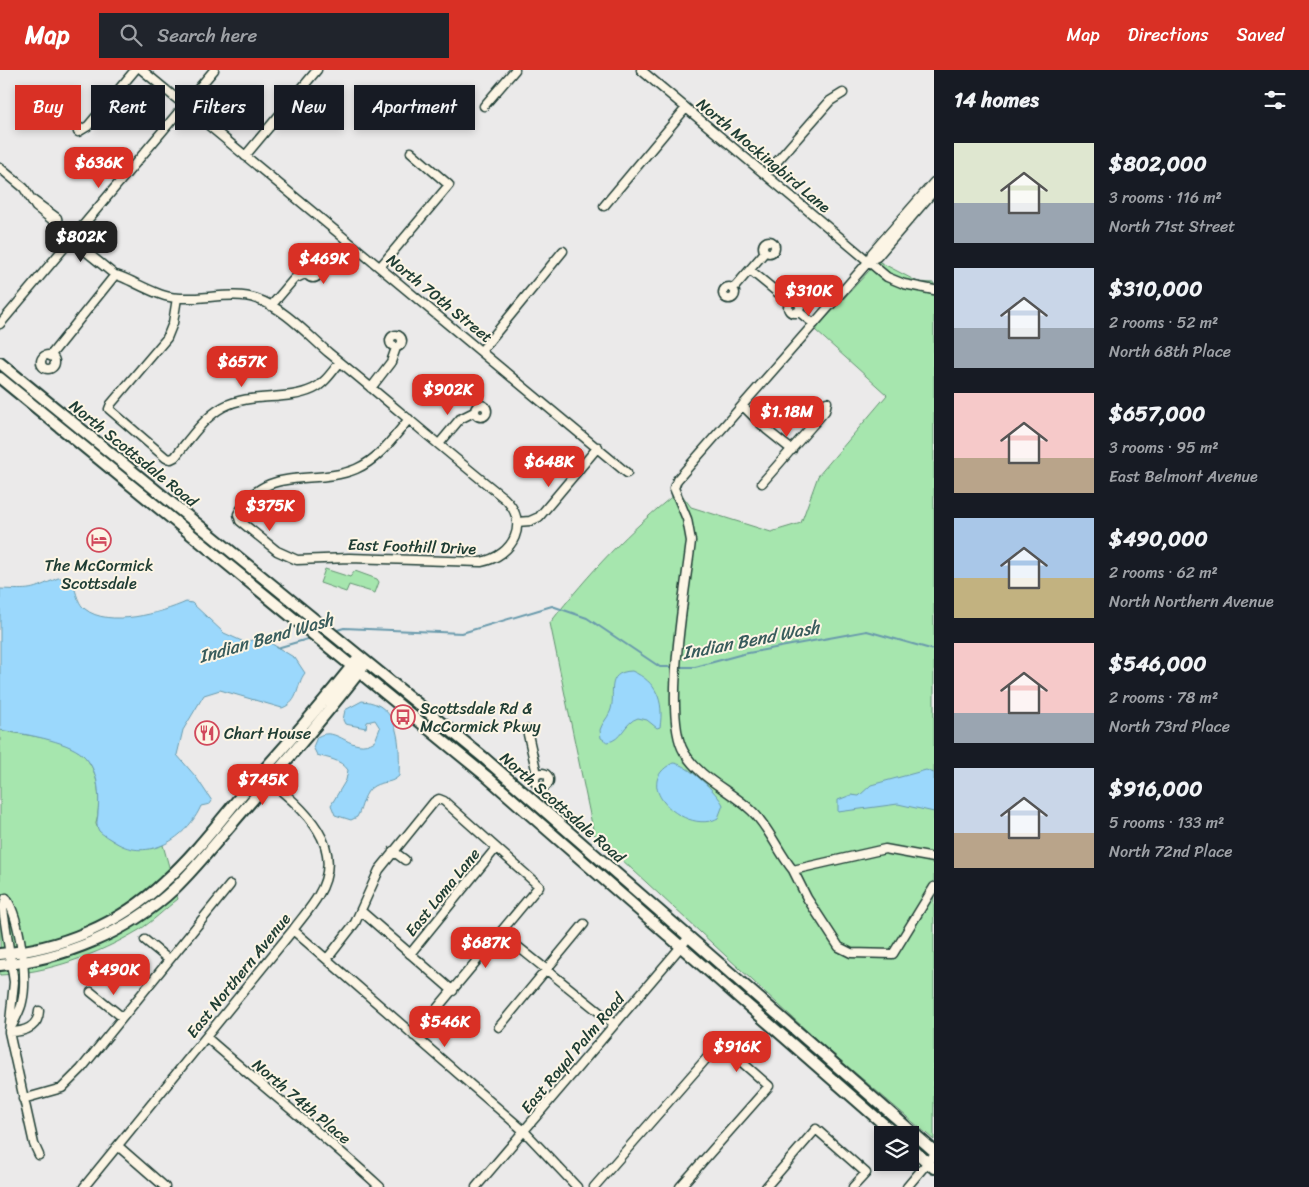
<!DOCTYPE html>
<html lang="en">
<head>
<meta charset="utf-8">
<style>
	body { margin:0; font-family:Sriracha,sans-serif; background:#20242c; color:#f1f3f6; height:100vh; display:flex; flex-direction:column; font-size:19px; white-space:nowrap }
	* { box-sizing:border-box; margin:0 }
	p { font-size:16px; color:#9ea1a6 }
	.icon { flex:none; width:28px; height:28px; fill:none; stroke:currentColor; stroke-width:2; stroke-linecap:round; stroke-linejoin:round }
	.map { position:relative; flex:1; overflow:hidden }
	.panel { display:flex; flex-direction:column; background:#171b24; width:375px }
	.panel>* { flex:none }
	.guide { position:absolute; left:15px; top:15px; width:475px; height:45px; display:flex; gap:10px }
	.buttons { position:absolute; left:874px; top:1056px; display:grid; gap:10px }
	.buttons a { display:grid; place-items:center; width:45px; height:45px; border-radius:0px; background:#171b24; box-shadow:0 2px 8px #0003; font-size:25px }
	.price { position:absolute; translate:-50% -42px; padding:0 11px; border-radius:10px; background:#d93025; color:#fff; font-size:16px; line-height:32px; filter:drop-shadow(0 1px 2px #0008) }
	.price::after { content:''; position:absolute; left:50%; top:30px; width:15px; height:11px; margin-left:-8px; background:inherit; clip-path:polygon(0 0,100% 0,50% 100%) }
	.price.current { background:#222; color:#fff }
	ul { padding:0; list-style:none }
	li { display:flex; align-items:center; gap:15px; height:125px; padding:0 20px }
	li span { display:grid; place-items:center; flex:none; width:140px; height:100px; border-radius:0px; color:#555 }
	li>.icon { margin-inline-start:auto }
	span .icon { width:60px; height:60px; fill:#fffc; stroke-width:1 }
	li b { font-size:21px }
	h2 { display:flex; justify-content:space-between; align-items:center; height:60px; padding:0 20px; font-size:21px }
	.pill { padding:0 18px; border-radius:0px; background:#171b24; box-shadow:0 2px 8px #0003; font-size:18px; line-height:45px }
	.pill.current { background:#d93025; color:#fff }
	header { display:flex; align-items:center; gap:30px; box-sizing:border-box; height:70px; padding:0 25px; background:#d93025; color:#fff }
	header strong { font-size:24px }
	nav { display:flex; gap:28px; margin-inline-start:auto; font-size:18px }
	.search { width:350px; height:45px; background:#20242c; display:flex; align-items:center; gap:12px; box-sizing:border-box; padding:0 18px; border-radius:0px; color:#9ea1a6; font-size:19px }
	main { display:flex; flex:1; min-height:0 }
	.map>svg:first-child { display:block }
	.green { fill:#a6e6ae; stroke:#629271 }
	.water { fill:#9bd8fc; stroke:#699aac }
	.lines { fill:none; stroke-linecap:round; stroke-linejoin:round }
	.stream { stroke:#699aac; stroke-width:2 }
	.minor-casing { stroke:#1f3d34; stroke-width:11 }
	.major-casing { stroke:#1f3d34; stroke-width:14 }
	.minor { stroke:#fcf5e5; stroke-width:8 }
	.major { stroke:#fcf5e5; stroke-width:10 }
	.labels { text-anchor:middle; stroke-width:4; stroke-linejoin:round; paint-order:stroke }
	.street-label { font-size:16px; fill:#1f3d34; stroke:#fcf5e5 }
	.poi-label { font-size:16px; fill:#1f3d34; stroke:#fcf5e5; text-anchor:start }
	.water-label { font-size:18px; font-style:italic; fill:#385c5c; stroke:#fcf5e5 }
</style>
</head>
<body>
<header>
<strong>Map</strong>
<div class="search"><svg class="icon" aria-label="search" viewBox="0 0 24 24"><circle cx="10" cy="10" r="6"/><path d="M15 15l6 6"/></svg>Search here</div>
<nav><a>Map</a><a>Directions</a><a>Saved</a></nav>
</header>
<main>
<div class="map">
<svg width="934" height="1117" viewBox="0 0 934 1117">
	<rect width="100%" height="100%" fill="#ebeaea"/>
	<filter id="ink" filterUnits="userSpaceOnUse"><feTurbulence type="fractalNoise" baseFrequency=".02" numOctaves="2"/><feDisplacementMap in="SourceGraphic" scale="10" xChannelSelector="R" yChannelSelector="G"/><feConvolveMatrix kernelMatrix="1 2 1 2 8 2 1 2 1" color-interpolation-filters="sRGB"/></filter>
	<g filter="url(#ink)">
		<path class="green" d="M878,191L918,212L934,213V1070L819,972L594,764L550,553C590,502 628,461 679,421L691,437L771,462L801,453L818,406L887,325L815,260Z
			M325,499L350,507L355,501L377,509L379,512L375,523L349,515L346,522L320,513Z
			M0,660C25,666 64,667 83,685C98,699 100,724 98,743C98,746 96,750 96,754C98,761 104,764 109,768C126,780 143,781 163,775L178,829C165,839 152,852 139,860C97,885 48,903 0,905Z"/>
		<path class="water" d="M58,508C80,507 72,529 85,539C108,558 162,543 186,532L192,533L224,563L244,572L257,569L272,574L295,588L305,603C296,614 300,632 282,638L220,620L204,625L183,660L177,685L196,707L212,731L210,734L201,736C187,768 148,793 115,772C110,769 103,765 99,761C95,754 98,749 98,742C100,723 98,699 83,685C66,670 23,664 0,660V519C32,520 29,521 58,508Z
			M632,601C657,612 664,631 660,657L657,658L647,650L638,648C624,652 622,671 607,672L601,668L600,660C602,653 607,649 610,642C617,626 603,602 632,601Z
			M362,631C401,633 400,677 399,706C391,714 383,711 374,716C363,722 363,737 357,747L351,750L335,745L331,735L346,710L348,700C340,689 329,689 317,685L313,677L317,667C338,654 351,686 375,671L380,658L375,650L367,652L366,658L345,654L343,650L345,640Z
			M673,693C686,693 718,723 723,735L718,748C687,766 628,715 673,693Z
			M926,700L934,703V742L898,734L838,742V730L851,725L859,726L871,715Z"/>
		<g class="lines">
			<path class="stream" d="M334,561L344,558L462,563L552,536L587,548L660,597H673
				M277,578L311,568
				M678,597H695L743,584L867,561L934,580"/>
			<g class="minor-casing">
				<path id="minor" d="M142,0L627,403
					M641,0L887,207L904,214L934,220
					M484,36L515,0
					M78,62L88,56L135,0
					M245,86L317,0
					M0,98L24,118L36,137L74,167L79,176L115,205C123,205 154,225 170,227C197,232 232,220 257,229C284,238 308,265 329,283C388,331 445,381 504,428C531,453 513,486 481,492L349,488L297,490L277,481L240,451L238,444C265,393 313,417 356,399C379,389 393,368 409,349
					M766,104L830,31L843,23
					M934,121L877,187L869,191L677,410L674,418L687,449L691,471C686,517 662,646 684,682C700,709 730,720 752,741C769,757 778,782 793,800L885,779L934,788
					M31,129L57,148L58,153
					M604,136L686,38
					M763 177a6 6 0 1 1 12 0a6 6 0 1 1-12 0Z
					M869,191L872,183L934,112
					M307 202a6 6 0 1 1 12 0a6 6 0 1 1-12 0Z
					M380,197L449,115L411,82
					M750,200L778,223L791,232
					M723 223a6 6 0 1 1 12 0a6 6 0 1 1-12 0Z
					M733,219L765,182
					M177,228L173,253L167,268L111,334L109,339L166,388L171,389L175,387C189,370 203,348 223,337C251,322 285,332 313,319C324,314 332,302 340,292
					M788 237a6 6 0 1 1 12 0a6 6 0 1 1-12 0Z
					M271,236L294,209L307,203
					M799,242L814,254
					M0,254L214,0
					M390 271a6 6 0 1 1 12 0a6 6 0 1 1-12 0Z
					M482,280L563,181
					M41 292a7 7 0 1 1 14 0a7 7 0 1 1-14 0Z
					M50,286L115,205
					M371,318L391,292L396,278
					M475 341a6 6 0 1 1 12 0a6 6 0 1 1-12 0Z
					M743,336L767,360L792,380
					M439,374L460,349L474,342
					M762,413L825,341L827,332
					M517,452L530,451L539,447L598,377
					M527,660L537,704
					M535 710a7 7 0 1 1 14 0a7 7 0 1 1-14 0Z
					M393,781L405,790
					M793,800L807,828L839,877L851,883L893,884L934,817
					M6,828L3,839L14,912L9,962L34,1074L39,1085
					M6,828C20,849 28,907 22,932C21,939 16,947 13,954
					M361,841L453,921
					M293,860L524,1061L577,1117
					M501,863L614,954
					M145,870L168,889
					M410,884L496,778
					M327,889L355,853L379,800L434,732L439,729L444,731L539,816L414,966
					M91,922L122,947
					M499,957L584,854
					M9,962C24,962 38,958 39,941
					M206,967C264,1018 324,1065 380,1117
					M23,1029L62,1018L81,999L230,815
					M118,1076L165,1117
					M84,1117L293,860C301,849 311,838 318,826C350,772 297,734 261,704
					M476,1117L689,867
					M594,1117L720,973L769,1016L680,1117
					M766,1117L816,1059L866,1103L853,1117
					M907,1117L934,1085"/>
			</g>
			<g class="major-casing">
				<path id="major" d="M0,293L483,687L934,1081
					M0,308L486,706L896,1065
					M0,884C60,879 120,854 164,812C194,785 219,752 245,721C283,679 320,636 356,591
					M0,895C63,889 127,863 174,819C201,793 224,762 249,734C288,689 327,644 363,597
					M910,1077L934,1098"/>
			</g>
			<use href="#minor" class="minor"/>
			<use href="#major" class="major"/>
		</g>
	</g>
	<defs>
		<g id="hotel-ring" transform="scale(1.25)"><circle r="9.5" fill="#fcf5e5" stroke="#d1495b" stroke-width="1.5"/><path d="M-6-4.5h1.5V1H6V5H4.5V3h-9V5H-6ZM-4 0a1.8 1.8 0 1 1 3.6 0ZM.5 0V-2.5h3Q6-2.5 6 0Z" fill="#d1495b"/></g>
		<g id="bus-ring" transform="scale(1.25)"><circle r="9.5" fill="#fcf5e5" stroke="#d1495b" stroke-width="1.5"/><path d="M-5-6H5V4H4V6H2V4H-2V6H-4V4H-5ZM-3.5-4V0h7V-4ZM-3.5 1.2v1.5H-2V1.2ZM2 1.2v1.5H3.5V1.2Z" fill="#d1495b"/></g>
		<g id="restaurant-ring" transform="scale(1.25)"><circle r="9.5" fill="#fcf5e5" stroke="#d1495b" stroke-width="1.5"/><path d="M-5-6h1v4h1v-4h1v4h1v-4h1v5L-1.5 .5V6h-2V.5L-5-1ZM5-6V6H3V1.5H1.5Q1.5-4 5-6Z" fill="#d1495b"/></g>
	</defs>
	<g fill-rule="evenodd">
		<use href="#hotel-ring" x="99" y="470"/>
		<use href="#bus-ring" x="403" y="647"/>
		<use href="#restaurant-ring" x="207" y="663"/>
	</g>
	<g class="labels">
		<g class="street-label">
			<text transform="translate(764 85) rotate(40)" y="6">North Mockingbird Lane</text>
			<text transform="translate(440 228) rotate(39)" y="6">North 70th Street</text>
			<text transform="translate(134 383) rotate(39)" y="6">North Scottsdale Road</text>
			<text transform="translate(412 476) rotate(2)" y="6">East Foothill Drive</text>
			<text transform="translate(563 737) rotate(41)" y="6">North Scottsdale Road</text>
			<text transform="translate(442 822) rotate(-51)" y="6">East Loma Lane</text>
			<text transform="translate(238 905) rotate(-51)" y="6">East Northern Avenue</text>
			<text transform="translate(572 983) rotate(-50)" y="6">East Royal Palm Road</text>
			<text transform="translate(302 1031) rotate(40)" y="6">North 74th Place</text>
		</g>
		<g class="poi-label">
			<text x="99" y="501" text-anchor="middle">The McCormick<tspan x="99" dy="18">Scottsdale</tspan></text>
			<text x="420" y="644">Scottsdale Rd &amp;<tspan x="420" dy="18">McCormick Pkwy</tspan></text>
			<text x="224" y="669">Chart House</text>
		</g>
		<g class="water-label">
			<text transform="translate(266 568) rotate(-16)" y="6">Indian Bend Wash</text>
			<text transform="translate(751 570) rotate(-11)" y="6">Indian Bend Wash</text>
		</g>
	</g>
</svg>
<div class="buttons">
<a><svg class="icon" aria-label="layers" viewBox="0 0 24 24"><path d="M12 4l9 5-9 5-9-5zM3 14l9 5 9-5"/></svg></a>
</div>
<b class="price" style="left:99px;top:119px">$636K</b>
<b class="price current" style="left:81px;top:193px">$802K</b>
<b class="price" style="left:324px;top:215px">$469K</b>
<b class="price" style="left:809px;top:247px">$310K</b>
<b class="price" style="left:242px;top:318px">$657K</b>
<b class="price" style="left:448px;top:346px">$902K</b>
<b class="price" style="left:787px;top:368px">$1.18M</b>
<b class="price" style="left:549px;top:418px">$648K</b>
<b class="price" style="left:270px;top:462px">$375K</b>
<b class="price" style="left:263px;top:736px">$745K</b>
<b class="price" style="left:486px;top:899px">$687K</b>
<b class="price" style="left:114px;top:926px">$490K</b>
<b class="price" style="left:445px;top:978px">$546K</b>
<b class="price" style="left:737px;top:1003px">$916K</b>
<div class="guide">
<a class="pill current">Buy</a>
<a class="pill">Rent</a>
<a class="pill">Filters</a>
<a class="pill">New</a>
<a class="pill">Apartment</a>
</div>
</div>
<section class="panel">
<h2>14 homes<svg class="icon" aria-label="filters" viewBox="0 0 24 24"><path d="M4 7h16M4 17h16"/><circle cx="9" cy="7" r="2"/><circle cx="15" cy="17" r="2"/></svg></h2>
<ul>
<li><span style="background:linear-gradient(#dfe7d0 60%,#9aa5b1 0)"><svg class="icon" aria-label="home" viewBox="0 0 24 24"><path d="M3 11l9-7 9 7M6 9v11h12V9"/></svg></span><div><b>$802,000</b><p>3 rooms · 116 m²</p><p>North 71st Street</p></div></li>
<li><span style="background:linear-gradient(#c9d6e8 60%,#9aa5b1 0)"><svg class="icon" aria-label="home" viewBox="0 0 24 24"><path d="M3 11l9-7 9 7M6 9v11h12V9"/></svg></span><div><b>$310,000</b><p>2 rooms · 52 m²</p><p>North 68th Place</p></div></li>
<li><span style="background:linear-gradient(#f6c9c9 65%,#b9a48a 0)"><svg class="icon" aria-label="home" viewBox="0 0 24 24"><path d="M3 11l9-7 9 7M6 9v11h12V9"/></svg></span><div><b>$657,000</b><p>3 rooms · 95 m²</p><p>East Belmont Avenue</p></div></li>
<li><span style="background:linear-gradient(#a9c7e8 60%,#c2b280 0)"><svg class="icon" aria-label="home" viewBox="0 0 24 24"><path d="M3 11l9-7 9 7M6 9v11h12V9"/></svg></span><div><b>$490,000</b><p>2 rooms · 62 m²</p><p>North Northern Avenue</p></div></li>
<li><span style="background:linear-gradient(#f6c9c9 70%,#9aa5b1 0)"><svg class="icon" aria-label="home" viewBox="0 0 24 24"><path d="M3 11l9-7 9 7M6 9v11h12V9"/></svg></span><div><b>$546,000</b><p>2 rooms · 78 m²</p><p>North 73rd Place</p></div></li>
<li><span style="background:linear-gradient(#c9d6e8 65%,#b9a48a 0)"><svg class="icon" aria-label="home" viewBox="0 0 24 24"><path d="M3 11l9-7 9 7M6 9v11h12V9"/></svg></span><div><b>$916,000</b><p>5 rooms · 133 m²</p><p>North 72nd Place</p></div></li>
</ul>
</section>
</main>
</body>
</html>
